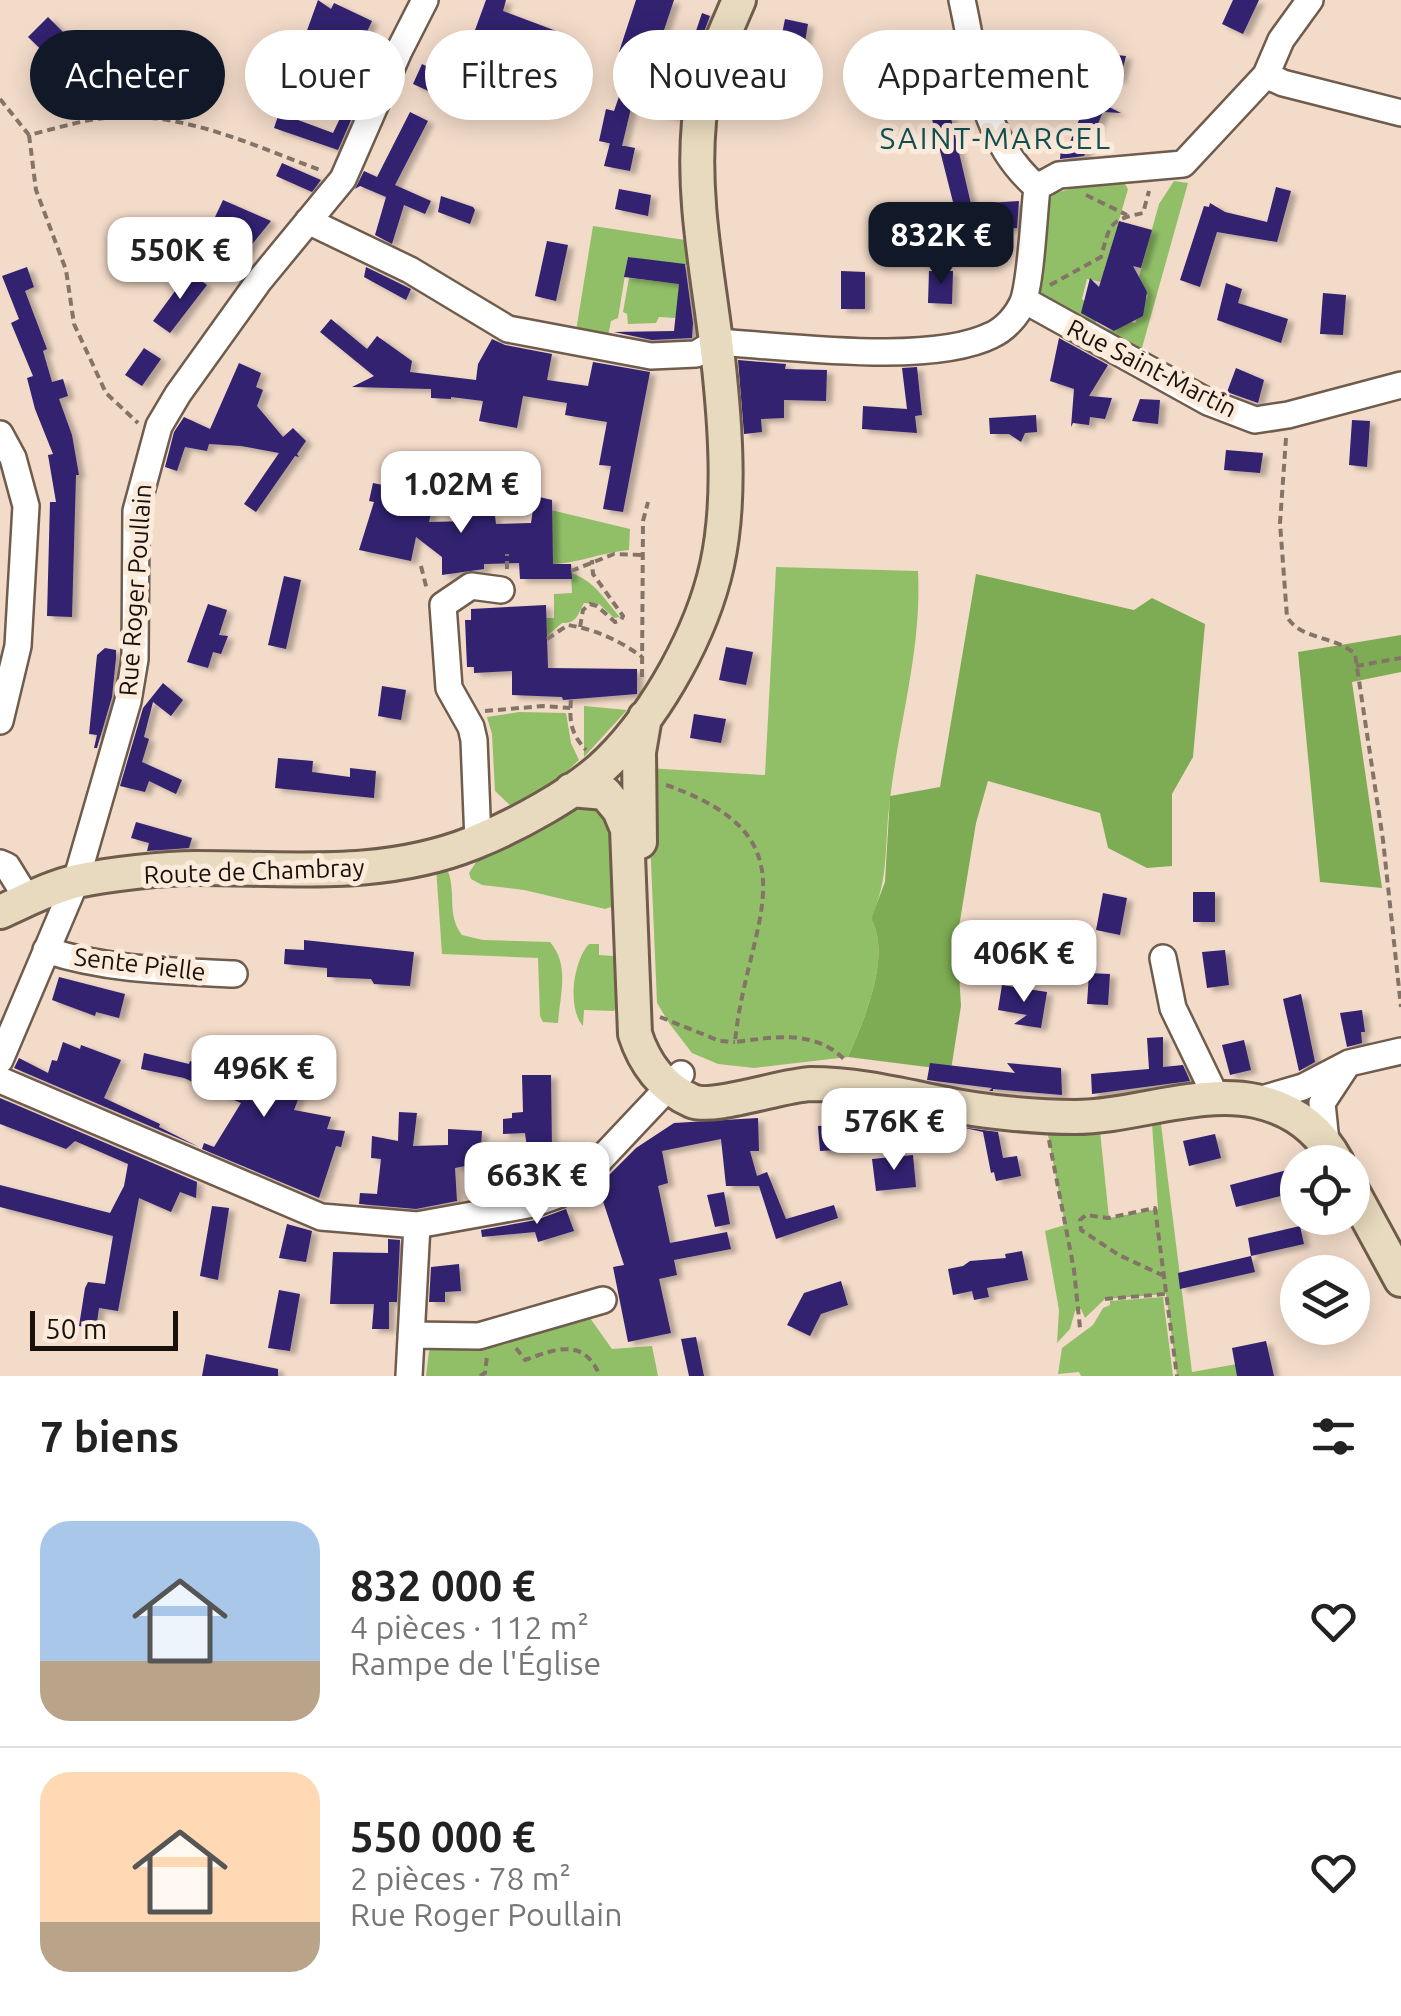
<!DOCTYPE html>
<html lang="fr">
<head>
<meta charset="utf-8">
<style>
	body { margin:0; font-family:Ubuntu,sans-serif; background:#f2f2f2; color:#222; height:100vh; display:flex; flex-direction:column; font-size:38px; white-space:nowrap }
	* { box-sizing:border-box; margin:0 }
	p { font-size:32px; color:#767676 }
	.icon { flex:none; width:55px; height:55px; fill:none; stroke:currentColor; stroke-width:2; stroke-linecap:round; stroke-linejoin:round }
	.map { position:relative; height:1376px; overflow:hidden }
	.sheet { display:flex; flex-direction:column; background:#fff; flex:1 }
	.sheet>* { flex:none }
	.top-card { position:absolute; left:30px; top:30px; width:1342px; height:90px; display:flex; gap:20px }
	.controls { position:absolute; left:1280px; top:1145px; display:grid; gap:20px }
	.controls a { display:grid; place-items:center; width:90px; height:90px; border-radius:50%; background:#fff; box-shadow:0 5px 25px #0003; font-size:50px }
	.scale { position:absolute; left:30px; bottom:25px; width:148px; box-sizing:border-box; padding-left:10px; border:5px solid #19110b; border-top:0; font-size:28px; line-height:35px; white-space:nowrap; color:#19110b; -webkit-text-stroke:8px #fceadb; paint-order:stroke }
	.price { position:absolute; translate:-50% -85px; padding:0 22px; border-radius:20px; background:#fff; color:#222; font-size:32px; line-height:65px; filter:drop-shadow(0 2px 5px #0008) }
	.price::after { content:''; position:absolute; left:50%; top:60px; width:30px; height:22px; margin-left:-15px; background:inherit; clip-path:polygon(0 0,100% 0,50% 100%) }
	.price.selected { background:#111827; color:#fff }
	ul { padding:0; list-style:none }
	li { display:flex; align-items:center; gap:30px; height:250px; padding:0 40px }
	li+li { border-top:2px solid #e0e0e0 }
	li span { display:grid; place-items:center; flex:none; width:280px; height:200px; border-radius:30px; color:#555 }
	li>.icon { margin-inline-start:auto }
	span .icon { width:120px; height:120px; fill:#fffc; stroke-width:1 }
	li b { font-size:42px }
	h2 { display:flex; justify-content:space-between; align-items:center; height:120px; padding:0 40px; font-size:42px }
	.chip { padding:0 35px; border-radius:45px; background:#fff; box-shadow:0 5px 25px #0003; font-size:35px; line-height:90px }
	.chip.selected { background:#111827; color:#fff }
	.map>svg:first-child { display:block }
	.green { fill:#91bf68 }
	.forest { fill:#7eac54 }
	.building { fill:#322170; filter:url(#shadow) }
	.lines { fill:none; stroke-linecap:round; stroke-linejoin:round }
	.street-casing { stroke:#705c4c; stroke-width:30 }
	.secondary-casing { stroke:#705c4c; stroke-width:38 }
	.path { stroke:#847468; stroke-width:4; stroke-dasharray:8 5; stroke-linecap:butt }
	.street { stroke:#fff; stroke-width:25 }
	.secondary { stroke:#e7dabe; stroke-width:32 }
	.labels { text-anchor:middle; stroke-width:10; stroke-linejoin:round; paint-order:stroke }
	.street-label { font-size:25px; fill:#19110b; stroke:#fceadb }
	.quarter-label { font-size:30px; letter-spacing:2.5px; fill:#125052; stroke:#fceadb }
</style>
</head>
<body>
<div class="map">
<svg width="1401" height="1376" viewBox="0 0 1401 1376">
	<defs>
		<filter id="shadow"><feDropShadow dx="6" dy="3.5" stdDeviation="2.5" flood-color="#0004"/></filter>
	</defs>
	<rect width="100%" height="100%" fill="#f3dbc9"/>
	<path class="green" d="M1123,181L1128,189L1101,282L1087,279L1082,299L1098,314L1095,326L1116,331L1119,319L1135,323L1148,295L1135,291L1159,204L1174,181L1188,183L1140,355L1044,298L1037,283L1045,209L1053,194L1079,186Z
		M593,226L685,240L690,265H681L676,318L659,317L656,323L628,324L627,314L623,312L629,278L664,282L667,263L628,257L618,318L611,321L608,336L576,331Z
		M551,510L630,529L629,550C603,552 579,563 553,564Z
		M776,567L918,571C922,649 899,723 890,799C884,843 890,877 871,919C892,955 864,1021 848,1057L754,1068L718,1064L692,1053L669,1023L657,1003L647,768L765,775Z
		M571,573C595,581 604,599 620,617L614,618L599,604L584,603C577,616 577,623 562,623L547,636L546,618H554V594L572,593Z
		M584,706L627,710L584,757Z
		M519,712L566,713L571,743L579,760L564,774L513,808L495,791L492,734L487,717Z
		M583,802H597L611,833L614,906L605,909L524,890L482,885L471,879L469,873L480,856Z
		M436,867L447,869C457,891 446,915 462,935L483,940L550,942C570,965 560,995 558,1023L543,1022L540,1016L538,958L442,954Z
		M589,944H599V955L613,956L615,960L617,1005L614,1011L584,1010L583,1026C567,1009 573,961 589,944Z
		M1152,1124H1161L1192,1372L1265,1359L1270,1376H1177L1166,1294L1105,1299L1085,1318L1081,1309L1075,1311L1070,1329L1057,1343L1059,1310L1045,1231L1065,1225L1048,1135L1100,1131L1109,1218L1158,1209Z
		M1163,1297L1173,1376H1081L1079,1372L1058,1374L1062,1348L1093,1325L1103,1308L1110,1305V1301Z
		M579,1317L590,1318L612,1349L652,1346L658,1376H426L429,1351L433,1348Z"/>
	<path class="forest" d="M976,574L1134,610L1152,598L1205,624L1193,757L1172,794V866L1147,868L1108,848L1100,813L988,781L976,823L957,939L961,1006L951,1070L848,1057C864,1021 892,955 871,919L885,882L890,796L940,787Z
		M1401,635V672L1352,682L1382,888L1320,882L1298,652Z"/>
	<path class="building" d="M318,0L331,9L334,3L372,21L354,60L305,36Z
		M486,0H506L503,11L559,32L553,49L529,40L513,83L491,74L499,51L471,41Z
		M636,0H674L656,54L685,64L702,13L710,16L690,69L679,119L632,104L622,146L599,141L606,109L614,111L633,56L619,52Z
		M1233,0H1259L1243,34L1222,24Z
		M48,17L79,48L60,68L28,37Z
		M785,19L808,24L802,59L778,54Z
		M947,37H953L959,66L918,69L917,39Z
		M1018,44L1060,49L1126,56L1120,80L1052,73L1050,61L992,65L989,52Z
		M422,64L444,75L435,94L413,84Z
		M292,68L306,73L293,113L278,108Z
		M362,72L370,76L338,150L274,128L279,113L333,133Z
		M1057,81L1121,113L1103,112L1084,156L1060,159L1061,148L1068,147L1083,110L1055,109Z
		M410,112L428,121L395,185L431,201L425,214L404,205L392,244L375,235L386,197L360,186L355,189L364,171L377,177Z
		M950,114L971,204L1019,201L1017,228L990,230L991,255L969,256L966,220L945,223L944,207L954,206L932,119Z
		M610,143L635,148L630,171L604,166Z
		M282,163L321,180L312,192L276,176Z
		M1276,187L1291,191L1277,242L1217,232L1200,287L1180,280L1204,206L1209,207L1210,203L1225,212L1267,222Z
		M619,189L651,195L648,216L615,209Z
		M441,196L473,207L475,210L470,224L438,212Z
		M223,200L271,221L236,264L204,240L220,220L215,217Z
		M1119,221L1152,230L1141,268L1133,266L1147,292L1143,316L1114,331L1081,313L1090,278L1099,287Z
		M547,241L568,245L556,301L535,296Z
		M628,257L685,264L693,323L692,338L652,340L614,332L674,331L679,284L624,277Z
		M27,267L34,287L25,291L47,349L43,351L52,382L63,379L68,396L59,399L72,435L79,475H76L72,617L47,616L50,502H56L48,455L53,454L35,409L27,378L33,376L11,323L19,319L2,276Z
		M366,267L411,289L406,300L364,277Z
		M841,271L865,272V309H841Z
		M929,271H953L952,304L928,303Z
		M189,272L207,285L170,333L153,321Z
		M1226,283L1242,289L1238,303L1288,319L1281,343L1217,320Z
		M1323,293L1346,295L1343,335L1320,334Z
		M331,319L367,349L377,336L412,361L410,372L476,380L478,364L492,339L505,345L552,354L547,380L588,386L593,362L650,372L623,512L603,509L611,466L599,465L607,422L565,415L567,403L523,396L517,428L479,421L483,401L451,397V399L431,398V389L352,387L374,376L320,332Z
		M1059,338L1108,365L1089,396L1112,398L1105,419L1090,417L1089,425L1073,423L1071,427L1074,389L1050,381Z
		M144,348L161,359L142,386L125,375Z
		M738,360L786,364L785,369L827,370L826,401L784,400V418L761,419L762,432L744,434Z
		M239,363L261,373L256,387L263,390L257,406L283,437L293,428L306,441L297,454L299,457L295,456L256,512L244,504L279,453L241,446L209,444L207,451L185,447L177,471L165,467L174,432L184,417L210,429Z
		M917,367L922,415L915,416L917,433L862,429L863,406L907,409L902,368Z
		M1236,368L1264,380L1258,403L1227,392Z
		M1140,399L1160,400L1158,424L1132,421Z
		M1036,415L1037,432L1025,433L1021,442L1009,434H990L989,418Z
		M1352,420L1370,421L1367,467L1349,465Z
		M1226,450L1263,453L1260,473L1224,470Z
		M373,483L435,496L429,522L469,521V516H495L496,524L531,523L535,496L552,500L553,564H571L572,579H520L519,563L484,564V569L442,575V557L416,537L411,561L359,550L374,502L369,501Z
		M284,576L301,580L286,649L268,645Z
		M208,604L227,610L219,635L228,636L221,654L213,652L208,668L187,662Z
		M546,605L548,668L637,669V694L563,700L562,697L512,695V671L474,673V667H467L465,620H471V609Z
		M726,647L753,652L746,685L719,680Z
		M105,648L116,650V658L112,697L97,748H94L97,735L89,734L97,655Z
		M163,683L183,700L171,716L153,702L144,737L149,739L142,762L182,780L176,794L149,781L145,792L120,786L143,708Z
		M382,686L406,690L401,720L378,716Z
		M694,714L726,719L721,743L690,738Z
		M278,758L313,761L312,772L350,777V768L376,771L374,798L275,788Z
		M136,822L192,838L189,848L147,851L149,843L131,838Z
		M1193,892H1215V922H1193Z
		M1103,893L1127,898L1120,935L1096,930Z
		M304,940L414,952L410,986L374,984L371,979L327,977V968L284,964L285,949L304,950Z
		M1225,950L1229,985L1207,988L1202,952Z
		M1089,973L1110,974L1108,1005L1087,1004Z
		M59,977L125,994L119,1018L96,1012L95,1016L52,1000Z
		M1002,985L1047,992L1041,1028L1014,1024L1027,1015L998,1010Z
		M1301,994L1315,1062L1299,1071L1283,999Z
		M1362,1010L1365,1032H1361L1362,1043L1347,1047L1340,1013Z
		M1163,1037V1067L1183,1065L1190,1081L1092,1094L1091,1074L1149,1069L1147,1038Z
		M1244,1040L1251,1070L1230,1075L1222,1045Z
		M63,1042L80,1049L81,1045L121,1060L104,1098L160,1124L159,1127L199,1147L14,1068L19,1058L48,1073L52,1060L57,1061Z
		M229,1051L292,1074L295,1065L309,1071L294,1110L331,1117L327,1129L345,1131L341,1147L336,1146L319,1198L202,1149L204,1143L214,1147L241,1103L184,1078L141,1069L144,1053L189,1064L190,1061L220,1071Z
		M930,1063L1015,1073L1007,1063L1061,1068L1062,1095L993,1089V1091H989L992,1088L927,1080Z
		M522,1075H551L552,1151H557L559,1174L532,1187L525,1133L503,1134V1119L512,1118V1113L523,1112Z
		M0,1098L197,1182L196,1198L180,1192L171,1212L139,1198L118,1311L99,1308L96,1329L79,1326L85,1288L88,1282L105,1284L113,1236L0,1207V1185L110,1213L124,1186L128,1164L75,1141L66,1149L0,1124Z
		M399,1112L417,1113L413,1146L448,1145V1129L482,1131L480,1163L455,1168L457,1201L416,1209L359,1204L360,1193L377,1194L381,1159L371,1158L372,1136L398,1141Z
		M758,1118L759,1151H750L757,1176L767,1172L786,1219L834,1205L838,1218L776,1239L759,1186H726L721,1139L662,1151L668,1183L658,1186L670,1243L727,1232L731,1249L674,1260L677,1275L659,1279L671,1333L628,1342L613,1267L624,1265L598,1186L636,1148L674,1123Z
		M871,1123L872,1148L820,1151L818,1126Z
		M960,1127L998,1132L1003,1158L1017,1156L1021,1176L996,1181L994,1172L991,1173L983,1132Z
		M1215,1134L1221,1158L1189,1166L1183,1141Z
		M913,1155L916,1187L876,1191L872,1159Z
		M1287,1170L1293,1193L1236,1207L1230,1185Z
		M724,1192L730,1224L715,1227L707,1195Z
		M212,1206L229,1208L218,1280L200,1276Z
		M566,1209L574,1231L538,1242L535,1232L482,1237L481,1230L536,1220Z
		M287,1224L312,1231L306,1262L279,1258Z
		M1300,1226L1304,1244L1251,1256L1248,1238Z
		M388,1239L400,1240L397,1302H389V1329H372L374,1304H330L333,1252L388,1253Z
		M1022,1251L1028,1280L987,1288L989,1297L974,1300L972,1291L953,1295L948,1269L963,1266L970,1261L1006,1258L1005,1254Z
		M1251,1256L1255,1272L1180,1289L1178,1273Z
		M459,1264L461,1291L445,1292V1302H429L431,1267Z
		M841,1281L848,1305L821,1314L810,1336L787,1325L804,1293Z
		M279,1290L300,1294L290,1351L268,1348Z
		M696,1337L704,1376H689L681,1339Z
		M1266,1341L1274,1376H1237L1232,1348Z
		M206,1354L278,1369V1376H202Z"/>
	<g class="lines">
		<g class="street-casing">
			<path id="street" d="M962,0C977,68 981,140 1037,187
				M1266,75L1283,83L1401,113
				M308,221L410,270L508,329L651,356L696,354L716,342C787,346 930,366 992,335C1005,329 1017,316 1023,302C1031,281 1034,214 1037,187L1059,175L1183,164L1266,75L1281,40L1310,0
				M1024,300L1208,402L1255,420L1288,415L1401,385
				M0,434L13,458L26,506L18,646L0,721
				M478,841L474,740L471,727L449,688L443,605L471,586L501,590
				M0,863L7,866L28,900
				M46,950C106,970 171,971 234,974
				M1163,958L1173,1008L1217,1099
				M0,1060L76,881L128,701L135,659L136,511L159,426L178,394L259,281L343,179L399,51L425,0
				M0,1080L321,1217L417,1225L533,1204L558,1195L583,1178L681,1074
				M1255,1101L1303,1087L1349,1063L1401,1051
				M1326,1142L1322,1103L1347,1065
				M411,1335L479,1336L603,1300
				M409,1376L417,1225"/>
		</g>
		<g class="secondary-casing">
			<path id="secondary" d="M571,790L605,793L619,810L627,829L635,1034C644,1062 662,1088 692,1101C713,1110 782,1085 811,1084C858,1084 901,1095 946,1104C982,1112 1038,1117 1075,1117C1132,1117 1199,1089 1256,1101C1293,1109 1320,1130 1337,1162
				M640,842L639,752L645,717
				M0,912C25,901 51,887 77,881C110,874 164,868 197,868C292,868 383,879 473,843C515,826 577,793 609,761C658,712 702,633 717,565C730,506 726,437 720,377C712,292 691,207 699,122C702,80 723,38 739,0
				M1352,1190L1401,1280"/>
		</g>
		<path class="path" d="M0,99L29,135C54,129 79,121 104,118C178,109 252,145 320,170
			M29,135L36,190L66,270L74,324L106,393L138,423
			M1086,195L1127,215
			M1050,285L1101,257C1110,224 1109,220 1143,213L1149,191
			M1286,438L1280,523L1287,617C1301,640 1336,636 1355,654L1383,840L1401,1007
			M421,566L427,590
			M507,569V554
			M571,571L614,554L644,555
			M580,627L583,610L590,604L597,606L615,622L621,620L623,616L593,574L592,560
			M547,639L568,625C594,629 621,641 642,657
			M1356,666L1401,658
			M642,677L643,521L648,502
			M571,700C569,721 571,734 586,750
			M485,711L543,706L570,708
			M666,785C822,839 746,923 735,1042C776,1037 815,1029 846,1061
			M660,1017L720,1041L735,1042
			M1049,1140L1074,1270L1080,1328
			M1164,1276L1119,1255L1081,1230L1080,1220L1086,1215L1108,1218L1155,1208L1177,1376
			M1105,1299L1166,1294
			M516,1348L525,1360C558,1348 584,1338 600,1376
			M480,1376L485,1373L487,1356"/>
		<use href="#street" class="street"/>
		<use href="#secondary" class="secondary"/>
	</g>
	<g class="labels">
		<g class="street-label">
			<text transform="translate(1152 368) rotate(27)" y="9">Rue Saint-Martin</text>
			<text transform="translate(135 590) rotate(-86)" y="9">Rue Roger Poullain</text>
			<text transform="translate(254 871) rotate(-2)" y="9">Route de Chambray</text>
			<text transform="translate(140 964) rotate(7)" y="9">Sente Pielle</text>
		</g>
		<g class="quarter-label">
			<text x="996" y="149">SAINT-MARCEL</text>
		</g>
	</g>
</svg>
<div class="controls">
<a><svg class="icon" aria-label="locate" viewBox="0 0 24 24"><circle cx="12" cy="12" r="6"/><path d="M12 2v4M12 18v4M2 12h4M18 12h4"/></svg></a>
<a><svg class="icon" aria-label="layers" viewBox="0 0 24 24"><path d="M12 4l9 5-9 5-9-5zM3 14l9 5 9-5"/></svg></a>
</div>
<div class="scale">50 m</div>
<b class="price selected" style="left:941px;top:287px">832K €</b>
<b class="price" style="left:180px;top:302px">550K €</b>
<b class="price" style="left:461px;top:536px">1.02M €</b>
<b class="price" style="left:1024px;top:1005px">406K €</b>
<b class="price" style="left:264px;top:1120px">496K €</b>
<b class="price" style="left:894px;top:1173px">576K €</b>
<b class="price" style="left:537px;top:1227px">663K €</b>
<div class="top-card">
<a class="chip selected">Acheter</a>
<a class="chip">Louer</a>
<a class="chip">Filtres</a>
<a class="chip">Nouveau</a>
<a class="chip">Appartement</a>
</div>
</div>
<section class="sheet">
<h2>7 biens<svg class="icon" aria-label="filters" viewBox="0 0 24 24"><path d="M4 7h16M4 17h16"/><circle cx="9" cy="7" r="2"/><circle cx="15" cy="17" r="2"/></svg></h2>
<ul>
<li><span style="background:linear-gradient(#a9c7e8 70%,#b9a48a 0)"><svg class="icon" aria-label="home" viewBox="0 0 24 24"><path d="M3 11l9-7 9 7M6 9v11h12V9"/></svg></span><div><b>832 000 €</b><p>4 pièces · 112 m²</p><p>Rampe de l'Église</p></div><svg class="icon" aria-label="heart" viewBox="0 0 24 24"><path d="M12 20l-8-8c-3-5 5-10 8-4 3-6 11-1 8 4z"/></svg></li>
<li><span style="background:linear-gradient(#ffd9b3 75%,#b9a48a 0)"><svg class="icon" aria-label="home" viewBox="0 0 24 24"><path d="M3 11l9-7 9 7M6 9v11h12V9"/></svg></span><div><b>550 000 €</b><p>2 pièces · 78 m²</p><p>Rue Roger Poullain</p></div><svg class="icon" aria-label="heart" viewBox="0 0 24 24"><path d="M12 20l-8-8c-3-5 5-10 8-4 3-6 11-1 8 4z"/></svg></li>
</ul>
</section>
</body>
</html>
